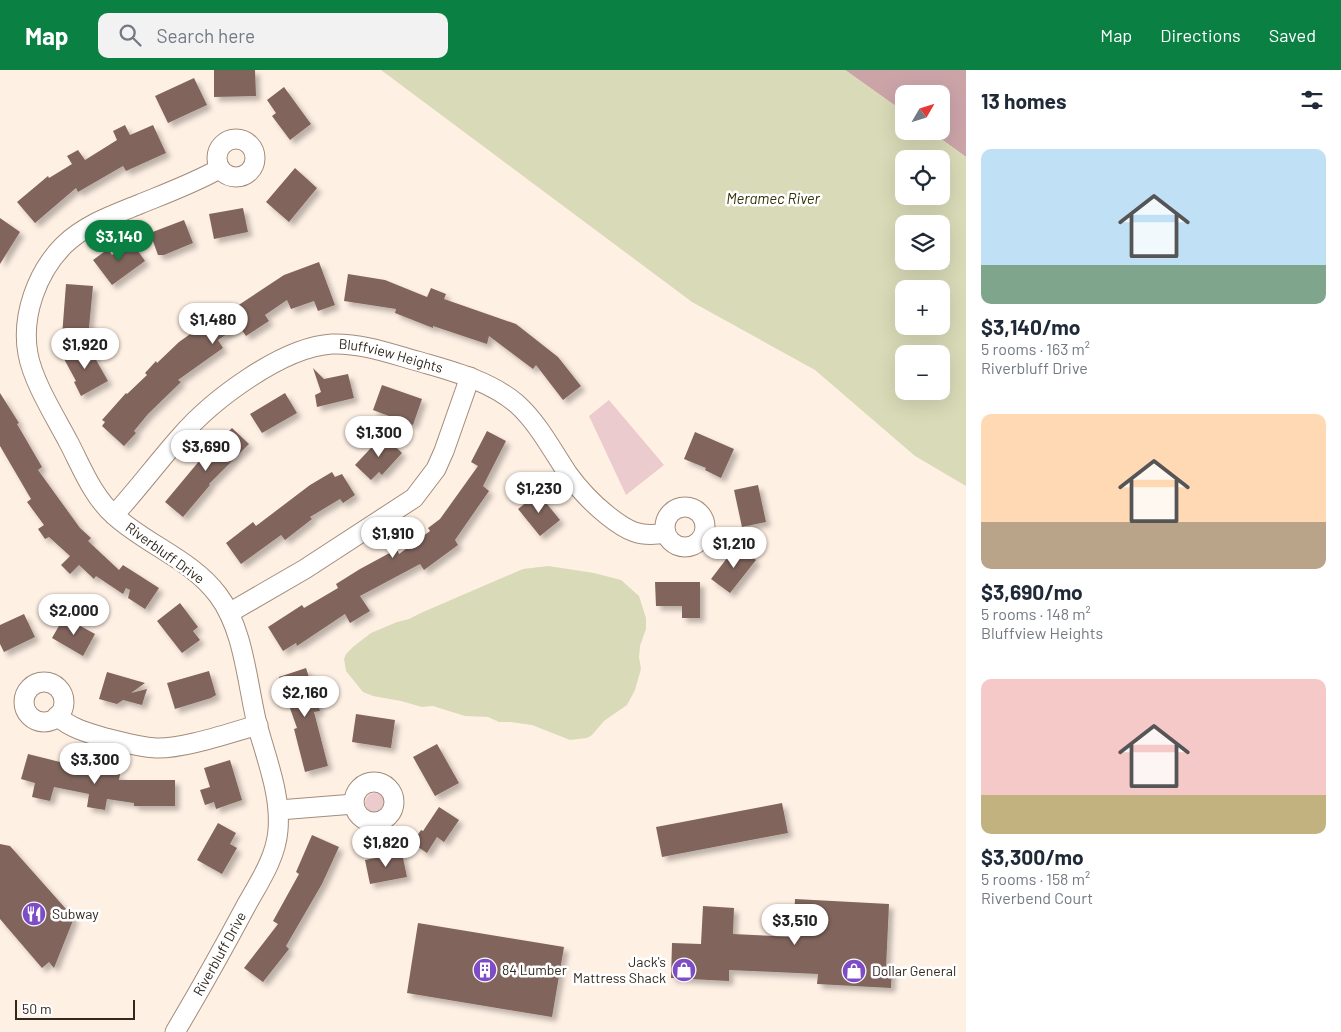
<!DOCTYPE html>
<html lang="en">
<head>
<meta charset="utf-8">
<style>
	body { margin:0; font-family:Barlow,sans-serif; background:#f2f2f3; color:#1f2937; height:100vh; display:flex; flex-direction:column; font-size:19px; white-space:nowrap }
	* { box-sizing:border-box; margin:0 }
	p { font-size:16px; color:#747a83 }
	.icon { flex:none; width:28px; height:28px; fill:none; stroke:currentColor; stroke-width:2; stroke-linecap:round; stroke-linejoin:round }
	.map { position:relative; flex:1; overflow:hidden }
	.panel { display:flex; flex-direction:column; background:#fff; width:375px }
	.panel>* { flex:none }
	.needle { width:32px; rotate:51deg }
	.tools { position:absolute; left:895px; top:15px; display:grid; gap:10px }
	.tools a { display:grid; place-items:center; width:55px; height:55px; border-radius:10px; background:#fff; box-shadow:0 5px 20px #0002; font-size:25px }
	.scale { position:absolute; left:15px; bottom:12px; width:120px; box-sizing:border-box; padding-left:5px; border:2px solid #312820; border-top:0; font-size:14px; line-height:18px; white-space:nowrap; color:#312820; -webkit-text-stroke:4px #fff; paint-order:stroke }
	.price { position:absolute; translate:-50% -42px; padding:0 11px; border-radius:18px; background:#fff; color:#222; font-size:16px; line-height:32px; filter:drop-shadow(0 1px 2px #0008) }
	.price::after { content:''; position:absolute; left:50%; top:30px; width:15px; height:11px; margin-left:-8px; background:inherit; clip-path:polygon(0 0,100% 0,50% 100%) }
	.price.current { background:#0b8043; color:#fff }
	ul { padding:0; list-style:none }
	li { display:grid; align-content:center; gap:10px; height:265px; padding:0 15px }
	li span { display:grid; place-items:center; height:155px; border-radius:10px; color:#555 }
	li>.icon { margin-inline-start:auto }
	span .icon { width:90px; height:90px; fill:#fffc; stroke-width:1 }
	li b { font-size:21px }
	h2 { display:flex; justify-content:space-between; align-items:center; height:60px; padding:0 15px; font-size:21px }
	header { display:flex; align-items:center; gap:30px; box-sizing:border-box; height:70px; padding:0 25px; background:#0b8043; color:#fff }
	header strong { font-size:24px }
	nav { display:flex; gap:28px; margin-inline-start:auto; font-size:18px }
	.search { width:350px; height:45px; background:#f2f2f3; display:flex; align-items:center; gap:12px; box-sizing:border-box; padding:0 18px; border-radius:10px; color:#747a83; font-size:19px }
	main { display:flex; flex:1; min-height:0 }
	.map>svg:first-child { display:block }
	.green { fill:#eccbce }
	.forest { fill:#cba4a8 }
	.water { fill:#d9dab7; fill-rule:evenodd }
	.building { fill:#81655d; filter:url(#shadow) }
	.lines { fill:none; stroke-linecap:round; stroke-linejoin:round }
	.street-casing { stroke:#a38c7a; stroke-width:21 }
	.street { stroke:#fff; stroke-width:19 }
	.labels { text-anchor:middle; stroke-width:5; stroke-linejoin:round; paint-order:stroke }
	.street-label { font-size:14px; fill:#312820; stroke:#fff }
	.poi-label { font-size:14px; fill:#312820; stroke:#fff; text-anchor:start }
	.water-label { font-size:15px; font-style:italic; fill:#333206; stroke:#fff }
</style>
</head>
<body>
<header>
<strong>Map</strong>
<div class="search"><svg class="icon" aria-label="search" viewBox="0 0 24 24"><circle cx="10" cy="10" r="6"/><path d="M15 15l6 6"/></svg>Search here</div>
<nav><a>Map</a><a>Directions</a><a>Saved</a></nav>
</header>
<main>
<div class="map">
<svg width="966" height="962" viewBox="0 0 966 962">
	<defs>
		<filter id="shadow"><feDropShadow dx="4.5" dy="4.5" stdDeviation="2.5" flood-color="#0004"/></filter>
	</defs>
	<rect width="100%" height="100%" fill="#fff0e4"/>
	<path class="green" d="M609,330L664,395L626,425L589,346Z
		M365 733a10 10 0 1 1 20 0a10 10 0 1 1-20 0Z"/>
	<path class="forest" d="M845,0H966V87L930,61H941V24H904V42Z"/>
	<path class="water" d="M381,0H845L904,42V61H930L966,87V416L915,386L815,300L692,232ZM904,89H941V126H904ZM904,154H941V191H904ZM904,219H941V256H904ZM904,284H941V321H904Z
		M548,496L594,503L621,510L639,526L646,548V559L640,576L639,587L641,599L635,620L627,635L604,651L592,665L587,668L570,670L532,655L510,652H499L488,647L465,646L433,636L422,637L401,631L373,626L363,622L346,601L344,589L346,584L354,576L371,563L397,552L409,549L423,542L523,499Z"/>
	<path class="building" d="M214,0H255L256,26L214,27Z
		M194,8L207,35L168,53L155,26Z
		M284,17L311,54L290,70L272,46L276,43L267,30Z
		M125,55L130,65L153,55L166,83L126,101L123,96L78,122L76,118L35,153L17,132L48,106L49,108L72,94L67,86L78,80L85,90L117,70L113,61Z
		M295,98L317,118L289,152L266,132Z
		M243,138L248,162L214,169L209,144Z
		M0,148L20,162L0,194Z
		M184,150L193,173L164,185H158L150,163Z
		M131,171L145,191L112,215L93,190L108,179L112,185Z
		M319,192L335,235L318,241L314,231L291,239L287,230L265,245L269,251L246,266L239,256L218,270L223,278L178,310L181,312L148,344L134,361L136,363L124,376L102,356L105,352L102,350L126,323L127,324L147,305L145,303L156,291L157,293L179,272L193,262L192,261L213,246L216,250L284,205Z
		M348,204L385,210L427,227L431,218L446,224L444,229L516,254L558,287L581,316L563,330L536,295L533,299L489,266L487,274L433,256V258L395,243L396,239L344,231Z
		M66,214L93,216L88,268L62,266Z
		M87,274L108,311L81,326L74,312L76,311L63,287Z
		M313,298L324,309L348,304L354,328L317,337L315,325L321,322Z
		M382,315L422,329L413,355L373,340Z
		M0,323L19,353L17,354L42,397L38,400L80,458L91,468L88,471L119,500L123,495L159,518L145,539L128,528L130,520L126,518L123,524L96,506L94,509L79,495L70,504L61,495L70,486L49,467L45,469L38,459L44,455L27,432L31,429L0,376Z
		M285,323L297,343L262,363L250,344Z
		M232,358L249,374L209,414L210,415L183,447L165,432L200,390Z
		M487,361L506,371L483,416L489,421L455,470L458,475L424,500L420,494L360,526L370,541L350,553L345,544L297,576L296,573L283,581L268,557L302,535L304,538L338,518L336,514L360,499L397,479L399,484L430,461L428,458L440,449L478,396L471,392Z
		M695,362L734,379L721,408L705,400L706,398L684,389Z
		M383,365L402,383L382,405L379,402L371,410L355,395Z
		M332,402L335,407L342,404L355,425L343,433L340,429L310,447L312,449L285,470L281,465L241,494L226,473L253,452L256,456L310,415Z
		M758,415L766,452L742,457L734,420Z
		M538,423L560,450L540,466L518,439Z
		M737,475L756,490L730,523L711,509Z
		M655,512H700V548H682V536H656Z
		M180,533L198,557L193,561L200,570L182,583L157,551Z
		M24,544L35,567L4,582L0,574V555Z
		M64,547L95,564L83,586L52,568Z
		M306,598L320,641L314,642L328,696L305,702L294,659L297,658L279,607Z
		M209,601L216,625L211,628L175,639L167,613Z
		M107,602L145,613L131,623L147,619L142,635L123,630L117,634L99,629Z
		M356,644L395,650L391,678L352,672Z
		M437,674L459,713L435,726L413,687Z
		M28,684L68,694L67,696L120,704L119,710H175V736H134V733L107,729L105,740L87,737L89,724L54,717L50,731L32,727L35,713L21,709Z
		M230,690L242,730L216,739L214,732L205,735L200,720L210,717L204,698Z
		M782,733L788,763L662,787L656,757Z
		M439,737L459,750L444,772L437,767L427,783L412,773L421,760L423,761Z
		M218,753L236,763L230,774L237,778L222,804L197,790Z
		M312,765L339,777L322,814L286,876L289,879L263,912L244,898L278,854L273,851L299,804L296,802Z
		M0,774L10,776L74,848L54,898L49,892L42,898L0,849Z
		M402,783L407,807L370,814L365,790Z
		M795,829L889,834L886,898H892L891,918L817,914L818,904L729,900V911L671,908L672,873L701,874L703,836L734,838L733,864L793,867Z
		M418,853L564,877L552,947L407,923Z"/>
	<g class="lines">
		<g class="street-casing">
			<g id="street">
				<circle cx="236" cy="88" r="19"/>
				<circle cx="685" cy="457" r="20"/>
				<path id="s1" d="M114,445C137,420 157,393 180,367C212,330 282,277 332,274C361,273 389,283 417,291C451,301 489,310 517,334C538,353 552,380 568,404C579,419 592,433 607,445C627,461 640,468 665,463"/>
				<path d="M229,543L305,499L414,428L436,399L444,381L470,307"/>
				<circle cx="44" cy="632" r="20"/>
				<path d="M57,646C72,659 88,663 106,668C122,672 138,677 156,678C184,679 229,663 258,655"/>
				<circle cx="374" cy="732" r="20"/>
				<path d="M279,740L354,734"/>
				<path id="s2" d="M175,962C200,920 224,877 247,834C260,811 276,787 278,760C281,724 266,688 257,654C247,613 244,559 218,525C192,490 147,475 115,446C93,427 82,398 69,373C56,348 33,312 28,284C21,246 37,202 64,175C86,154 113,145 140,134C167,123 194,113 219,99"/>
			</g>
		</g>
		<use href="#street" class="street"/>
	</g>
	<defs>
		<g id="restaurant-disc" transform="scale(1.25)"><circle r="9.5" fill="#7e4dc5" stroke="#fff"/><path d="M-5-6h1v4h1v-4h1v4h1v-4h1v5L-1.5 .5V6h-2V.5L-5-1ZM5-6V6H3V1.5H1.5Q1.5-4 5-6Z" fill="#fff"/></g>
		<g id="building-disc" transform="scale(1.25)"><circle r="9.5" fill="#7e4dc5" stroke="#fff"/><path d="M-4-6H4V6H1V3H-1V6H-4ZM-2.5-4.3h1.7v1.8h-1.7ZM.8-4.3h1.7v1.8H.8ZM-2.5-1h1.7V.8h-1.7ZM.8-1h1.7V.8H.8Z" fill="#fff"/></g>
		<g id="shop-disc" transform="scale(1.25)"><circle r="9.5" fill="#7e4dc5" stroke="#fff"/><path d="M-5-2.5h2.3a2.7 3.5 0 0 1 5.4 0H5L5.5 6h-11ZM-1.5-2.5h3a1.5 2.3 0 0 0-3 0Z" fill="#fff"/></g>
	</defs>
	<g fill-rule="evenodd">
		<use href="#restaurant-disc" x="34" y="844"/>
		<use href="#building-disc" x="485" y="900"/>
		<use href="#shop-disc" x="684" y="900"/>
		<use href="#shop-disc" x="854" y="901"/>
	</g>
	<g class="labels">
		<g class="street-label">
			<text dy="5" stroke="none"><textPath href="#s1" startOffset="344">Bluffview Heights</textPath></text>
			<text transform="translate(165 483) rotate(36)" y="5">Riverbluff Drive</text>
			<text dy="5" stroke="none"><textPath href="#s2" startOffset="90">Riverbluff Drive</textPath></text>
		</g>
		<g class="poi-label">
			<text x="52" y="849">Subway</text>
			<text x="666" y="897" text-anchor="end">Jack's<tspan x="666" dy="16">Mattress Shack</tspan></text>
			<text x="502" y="905">84 Lumber</text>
			<text x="872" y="906">Dollar General</text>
		</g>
		<g class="water-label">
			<text x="773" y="134">Meramec River</text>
		</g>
	</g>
</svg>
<div class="tools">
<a><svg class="needle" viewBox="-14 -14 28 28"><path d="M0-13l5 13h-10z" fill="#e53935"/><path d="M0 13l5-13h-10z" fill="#747a83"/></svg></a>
<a><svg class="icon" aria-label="locate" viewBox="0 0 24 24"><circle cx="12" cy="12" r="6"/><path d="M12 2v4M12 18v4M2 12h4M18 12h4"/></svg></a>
<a><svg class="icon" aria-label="layers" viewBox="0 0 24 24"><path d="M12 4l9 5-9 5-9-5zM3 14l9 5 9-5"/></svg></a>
<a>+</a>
<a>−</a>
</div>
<div class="scale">50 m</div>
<b class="price current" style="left:119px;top:192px">$3,140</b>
<b class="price" style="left:213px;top:275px">$1,480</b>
<b class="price" style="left:85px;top:300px">$1,920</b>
<b class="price" style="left:379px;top:388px">$1,300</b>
<b class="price" style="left:206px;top:402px">$3,690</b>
<b class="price" style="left:539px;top:444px">$1,230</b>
<b class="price" style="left:393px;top:489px">$1,910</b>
<b class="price" style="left:734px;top:499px">$1,210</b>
<b class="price" style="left:74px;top:566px">$2,000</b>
<b class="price" style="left:305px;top:648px">$2,160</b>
<b class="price" style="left:95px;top:715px">$3,300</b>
<b class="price" style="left:386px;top:798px">$1,820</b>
<b class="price" style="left:795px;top:876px">$3,510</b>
</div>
<section class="panel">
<h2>13 homes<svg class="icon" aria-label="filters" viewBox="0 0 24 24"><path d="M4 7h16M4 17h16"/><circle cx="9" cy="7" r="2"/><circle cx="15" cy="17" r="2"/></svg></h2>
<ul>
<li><span style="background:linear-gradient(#bfe0f5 75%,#7fa58c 0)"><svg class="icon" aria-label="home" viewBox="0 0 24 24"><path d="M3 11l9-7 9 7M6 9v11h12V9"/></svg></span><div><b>$3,140/mo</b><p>5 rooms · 163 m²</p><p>Riverbluff Drive</p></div></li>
<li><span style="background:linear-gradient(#ffd9b3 70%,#b9a48a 0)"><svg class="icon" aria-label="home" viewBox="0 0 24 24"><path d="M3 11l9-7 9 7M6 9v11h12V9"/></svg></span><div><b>$3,690/mo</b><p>5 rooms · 148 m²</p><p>Bluffview Heights</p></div></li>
<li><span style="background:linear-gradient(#f6c9c9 75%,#c2b280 0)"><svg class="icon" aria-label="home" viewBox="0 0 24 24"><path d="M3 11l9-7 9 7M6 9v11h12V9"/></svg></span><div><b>$3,300/mo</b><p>5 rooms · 158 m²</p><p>Riverbend Court</p></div></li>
</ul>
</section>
</main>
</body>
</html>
